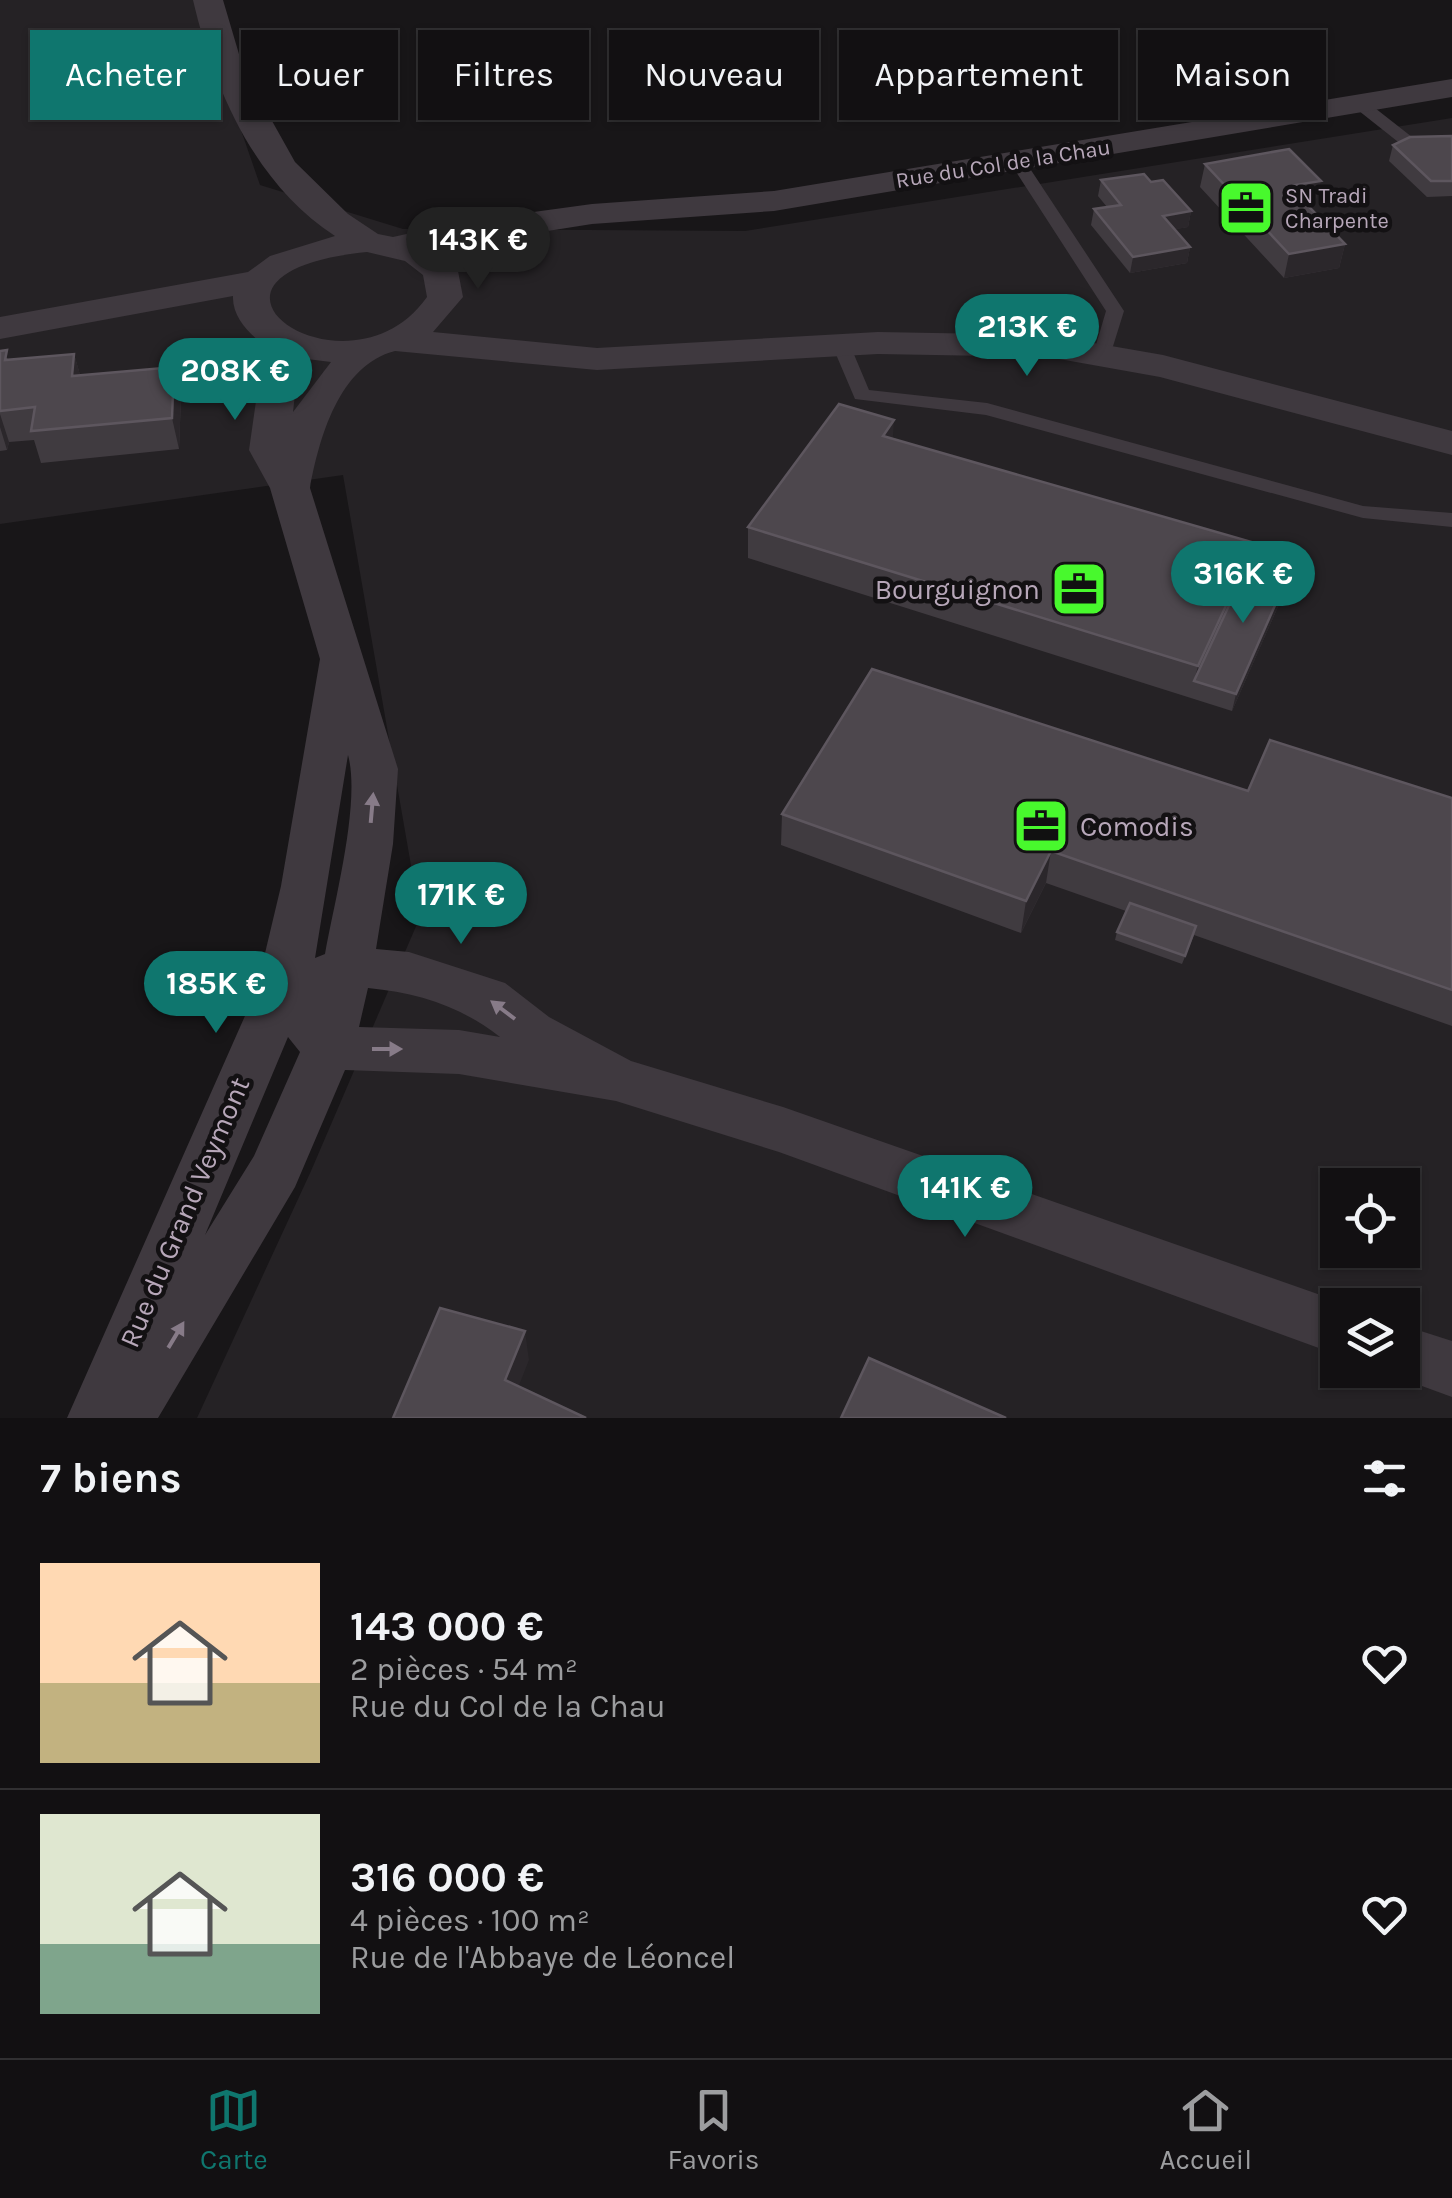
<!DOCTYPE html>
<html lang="fr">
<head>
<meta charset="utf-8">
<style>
	body { margin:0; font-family:Karla,sans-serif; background:#1f1e20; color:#f1f3f6; height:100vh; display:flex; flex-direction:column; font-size:38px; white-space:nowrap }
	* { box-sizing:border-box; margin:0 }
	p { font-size:32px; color:#9c9d9f }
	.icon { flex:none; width:55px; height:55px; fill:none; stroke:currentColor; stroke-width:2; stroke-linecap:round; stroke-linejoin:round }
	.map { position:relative; height:1418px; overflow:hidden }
	.drawer { display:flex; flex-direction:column; background:#121012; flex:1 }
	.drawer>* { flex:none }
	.hud { position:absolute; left:30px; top:30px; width:1392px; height:90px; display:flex; gap:20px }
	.controls { position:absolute; left:1320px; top:1168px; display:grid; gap:20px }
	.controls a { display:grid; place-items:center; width:100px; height:100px; border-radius:0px; background:#121012; box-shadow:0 2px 8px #0004,0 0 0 2px #313032; font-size:50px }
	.price { position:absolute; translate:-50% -85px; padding:0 22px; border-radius:35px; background:#0f766e; color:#fff; font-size:32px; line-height:65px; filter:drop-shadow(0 2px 5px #0008) }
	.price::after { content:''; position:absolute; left:50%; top:60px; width:30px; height:22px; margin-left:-15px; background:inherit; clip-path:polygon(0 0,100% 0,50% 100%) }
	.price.active { background:#222; color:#fff }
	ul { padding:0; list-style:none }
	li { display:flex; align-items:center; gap:30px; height:250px; padding:0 40px }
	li+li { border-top:2px solid #313032 }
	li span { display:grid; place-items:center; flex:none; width:280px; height:200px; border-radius:0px; color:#555 }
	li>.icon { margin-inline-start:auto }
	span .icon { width:120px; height:120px; fill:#fffc; stroke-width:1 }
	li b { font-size:42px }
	h2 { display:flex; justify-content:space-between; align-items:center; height:120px; padding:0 40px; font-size:42px }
	.tag { padding:0 35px; border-radius:0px; background:#121012; box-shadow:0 2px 8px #0004,0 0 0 2px #313032; font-size:35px; line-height:90px }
	.tag.active { background:#0f766e; color:#fff }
	.tab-bar { display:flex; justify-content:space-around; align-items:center; height:140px; border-top:2px solid #313032; background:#121012; font-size:28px; color:#9c9d9f }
	.tab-bar a { display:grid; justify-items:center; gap:5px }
	.tab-bar .active { color:#0f766e }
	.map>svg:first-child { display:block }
	.built { fill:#252225; fill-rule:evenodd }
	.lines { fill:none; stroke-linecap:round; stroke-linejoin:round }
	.lane { fill:#3f393f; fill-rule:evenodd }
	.street { fill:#3f393f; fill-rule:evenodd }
	.wall { fill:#403b40 }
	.shaded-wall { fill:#2b272b }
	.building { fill:#4d474d; stroke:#5d565e; stroke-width:2.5 }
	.oneway { fill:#877b88 }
	.labels { text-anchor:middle; stroke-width:9; stroke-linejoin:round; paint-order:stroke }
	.far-street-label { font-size:22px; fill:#b7a7b9; stroke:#131113 }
	.far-poi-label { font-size:22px; fill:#b7a7b9; stroke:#131113; text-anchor:start }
	.poi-label { font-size:28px; fill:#b7a7b9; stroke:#131113; text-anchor:end }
	.street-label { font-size:28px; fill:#b7a7b9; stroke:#131113 }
</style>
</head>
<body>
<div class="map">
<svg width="1452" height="1418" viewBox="0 0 1452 1418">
	<rect width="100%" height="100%" fill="#181618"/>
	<path class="built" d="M0,0H196L260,185L403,229L745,231L1452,118V1418H197L311,1171L420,917L343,475L0,524ZM1338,1185H1402V1250H1338ZM1338,1305H1402V1370H1338Z"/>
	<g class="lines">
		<path class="lane" d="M1354,101H1366L1412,137L1452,136V146L1402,145L1354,107Z
			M1017,156L1023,158L1124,311L1109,359H1095L1093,355L1106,311L1009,161Z
			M841,339L850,345L869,390L987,403L1363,506L1452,513V527L1363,518L986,415L855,399L832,345Z"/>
		<path class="street" d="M193,0H223L244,71L295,162L348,214L378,234L393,237L460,222L592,204L774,191L1452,79V97L774,211L592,224L433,249L458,271L463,297L433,332L597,348L878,332L1048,335L1163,355L1452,431V455L1160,377L1048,357L878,354L597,370L395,351C339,365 319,439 310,488L398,769L393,844L376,949L409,952L505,983L549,1017L631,1061L783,1107L1349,1305H1338V1355L779,1152L616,1101L459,1074L345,1070L295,1187L158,1418H67L256,991L281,886L320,659L270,488L249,450L264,345C248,333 232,316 233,296L0,339V317L248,272L270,256L335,236C255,184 214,90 193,0ZM367,252L405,261L423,275L427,297C348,409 153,274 367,252ZM299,358L331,362L293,412ZM348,755C361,802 334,903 325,954L315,958ZM368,988C419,993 460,1006 500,1037L459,1030L359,1027ZM288,1037L300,1052L254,1156L205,1235Z
			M1402,1325L1452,1341V1397L1381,1371L1402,1370Z"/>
	</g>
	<path class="wall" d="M1452,136V196L1427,197L1389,161L1393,145Z
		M1205,164L1315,204L1308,205L1345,244L1339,268L1284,278L1200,187Z
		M1101,180L1149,181L1191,211L1188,227L1175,229L1190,247L1187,263L1130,273L1091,225L1094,209L1107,207L1098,196Z
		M0,351L9,360L74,354L80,375L174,367L181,398L179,449L41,463L34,440L9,442L7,450L0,451Z
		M893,438L1251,558L1287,586L1232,711L748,558V527Z
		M1248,791L1452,798V1026L1194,935L1182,964L1115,940L1117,932L1126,911L1046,883L1021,933L781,845L782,814Z"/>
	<path class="shaded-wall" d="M98,36L110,105L61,112L57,96Z
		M1321,181L1315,204L1284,210L1289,186Z
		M1191,211L1188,227L1160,232L1163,216Z
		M1345,244L1339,268L1284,278L1289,254Z
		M1190,247L1187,263L1130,273L1133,257Z
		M74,354L83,385L72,376Z
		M174,367L181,398L179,449L172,418Z
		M0,414L9,442L7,450L0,427Z
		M894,420L892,451L883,436Z
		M1255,543L1247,575L1194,681L1198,666Z
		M1291,569L1287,586L1232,711L1236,694Z
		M1051,851L1046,883L1021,933L1026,901Z
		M525,1331L529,1360L510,1408L505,1380Z"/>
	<path class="building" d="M98,36L106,89L57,96L51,42Z
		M1452,136V181H1431L1393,145L1410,137Z
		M1289,149L1321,181L1289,186L1345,244L1289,254L1205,164Z
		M1144,174L1151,182L1163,180L1191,211L1163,216L1190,247L1133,257L1094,209L1121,205L1101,180Z
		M7,350L5,360L74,354L72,376L174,367L172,418L31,431L35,407L0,411V351Z
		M839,404L894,420L883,436L1255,543L1198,666L748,527Z
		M1251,558L1291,569L1236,694L1194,681Z
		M872,669L1248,791L1270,740L1452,798V990L1051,851L1026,901L782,814Z
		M1130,903L1196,926L1185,956L1117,932Z
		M440,1308L525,1331L505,1380L586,1418H393Z
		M869,1358L1006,1418H841Z"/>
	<defs><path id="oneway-solid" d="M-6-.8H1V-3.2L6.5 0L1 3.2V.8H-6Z" transform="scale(2.5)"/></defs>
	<g class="oneway">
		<use href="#oneway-solid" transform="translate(372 808) rotate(-85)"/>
		<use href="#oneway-solid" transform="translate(503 1010) rotate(-143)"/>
		<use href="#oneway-solid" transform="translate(387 1049)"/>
		<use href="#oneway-solid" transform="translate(176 1335) rotate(-59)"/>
	</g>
	<defs>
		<g id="office-square" transform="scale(2.875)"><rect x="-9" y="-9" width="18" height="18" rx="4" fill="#48f92d" stroke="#131113"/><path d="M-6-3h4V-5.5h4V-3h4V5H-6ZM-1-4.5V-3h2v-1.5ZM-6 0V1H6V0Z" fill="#111"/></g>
	</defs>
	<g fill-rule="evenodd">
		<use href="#office-square" x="1246" y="208"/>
		<use href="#office-square" x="1079" y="589"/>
		<use href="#office-square" x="1041" y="826"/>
	</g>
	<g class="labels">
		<g class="far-street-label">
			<text transform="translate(1003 163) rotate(-9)" y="8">Rue du Col de la Chau</text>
		</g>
		<g class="far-poi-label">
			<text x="1285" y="203">SN Tradi<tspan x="1285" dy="25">Charpente</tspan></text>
		</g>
		<g class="poi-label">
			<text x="1040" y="599">Bourguignon</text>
			<text x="1080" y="836" text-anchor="start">Comodis</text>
		</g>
		<g class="street-label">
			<text transform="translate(184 1212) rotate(-67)" y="10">Rue du Grand Veymont</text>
		</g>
	</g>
</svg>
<div class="controls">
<a><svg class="icon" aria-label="locate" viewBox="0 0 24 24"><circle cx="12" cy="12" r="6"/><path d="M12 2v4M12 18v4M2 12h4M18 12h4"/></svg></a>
<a><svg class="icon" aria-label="layers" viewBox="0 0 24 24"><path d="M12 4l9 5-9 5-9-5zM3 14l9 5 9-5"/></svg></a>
</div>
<b class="price active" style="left:478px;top:292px">143K €</b>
<b class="price" style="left:1027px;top:379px">213K €</b>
<b class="price" style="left:235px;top:423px">208K €</b>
<b class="price" style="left:1243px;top:626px">316K €</b>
<b class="price" style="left:461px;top:947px">171K €</b>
<b class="price" style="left:216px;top:1036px">185K €</b>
<b class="price" style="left:965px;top:1240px">141K €</b>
<div class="hud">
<a class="tag active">Acheter</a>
<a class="tag">Louer</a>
<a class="tag">Filtres</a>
<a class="tag">Nouveau</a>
<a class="tag">Appartement</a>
<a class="tag">Maison</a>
</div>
</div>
<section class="drawer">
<h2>7 biens<svg class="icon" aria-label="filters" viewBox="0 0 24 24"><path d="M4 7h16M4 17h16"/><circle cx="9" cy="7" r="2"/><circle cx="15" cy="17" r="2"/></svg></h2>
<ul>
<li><span style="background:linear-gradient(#ffd9b3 60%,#c2b280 0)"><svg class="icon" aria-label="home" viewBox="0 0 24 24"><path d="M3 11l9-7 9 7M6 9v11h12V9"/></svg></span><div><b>143 000 €</b><p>2 pièces · 54 m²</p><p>Rue du Col de la Chau</p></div><svg class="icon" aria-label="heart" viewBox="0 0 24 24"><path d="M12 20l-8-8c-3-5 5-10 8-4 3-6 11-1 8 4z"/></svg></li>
<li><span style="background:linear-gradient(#dfe7d0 65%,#7fa58c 0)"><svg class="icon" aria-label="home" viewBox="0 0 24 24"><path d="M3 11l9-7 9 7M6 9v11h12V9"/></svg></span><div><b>316 000 €</b><p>4 pièces · 100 m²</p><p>Rue de l'Abbaye de Léoncel</p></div><svg class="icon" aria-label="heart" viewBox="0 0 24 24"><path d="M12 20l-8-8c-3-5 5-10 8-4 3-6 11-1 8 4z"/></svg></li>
</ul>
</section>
<nav class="tab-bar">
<a class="active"><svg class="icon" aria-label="map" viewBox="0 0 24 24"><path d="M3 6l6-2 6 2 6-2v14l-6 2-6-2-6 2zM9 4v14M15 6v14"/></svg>Carte</a>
<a><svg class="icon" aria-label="saved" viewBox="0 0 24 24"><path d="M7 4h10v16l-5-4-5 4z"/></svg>Favoris</a>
<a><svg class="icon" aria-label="home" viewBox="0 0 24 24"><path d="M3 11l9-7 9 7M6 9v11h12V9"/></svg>Accueil</a>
</nav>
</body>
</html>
